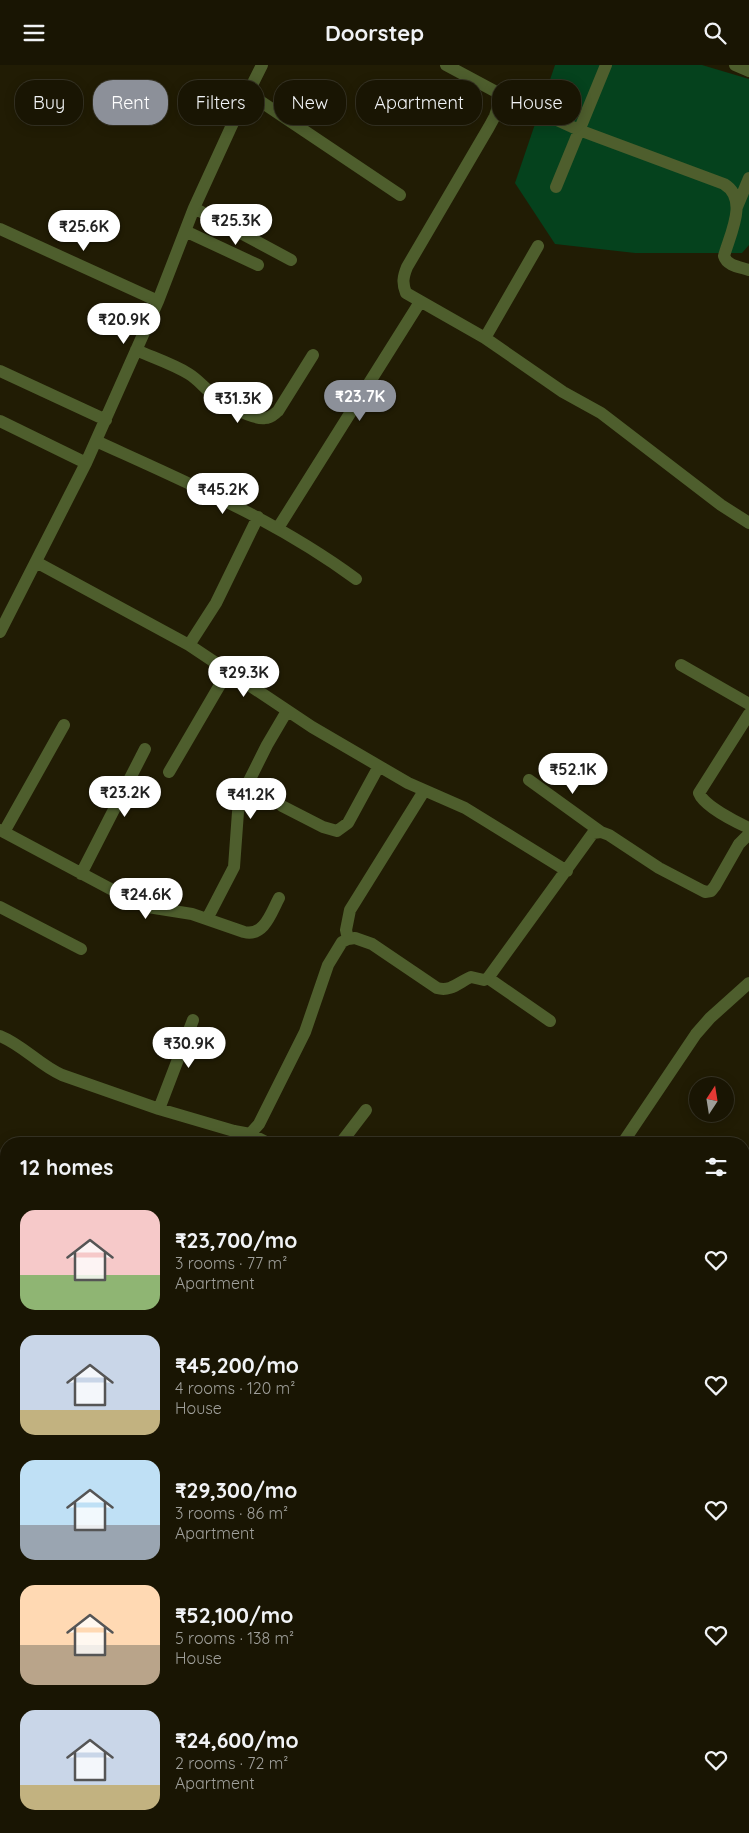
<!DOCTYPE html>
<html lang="en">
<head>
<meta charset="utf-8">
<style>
	body { margin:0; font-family:Quicksand,sans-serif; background:#262212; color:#f1f3f6; height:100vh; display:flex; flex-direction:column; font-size:19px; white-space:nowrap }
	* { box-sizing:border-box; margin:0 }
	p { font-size:16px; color:#9f9f9a }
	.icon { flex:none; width:28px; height:28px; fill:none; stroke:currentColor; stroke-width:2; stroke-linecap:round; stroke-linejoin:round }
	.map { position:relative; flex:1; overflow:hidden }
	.details { position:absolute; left:0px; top:1072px; width:750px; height:696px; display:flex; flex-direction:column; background:#191503; border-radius:20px 20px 0 0; box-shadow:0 2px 12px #0003,0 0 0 1px #373425 }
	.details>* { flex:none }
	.top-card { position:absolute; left:15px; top:15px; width:720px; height:45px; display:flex; gap:10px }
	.needle { width:32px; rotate:12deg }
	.tools { position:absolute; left:689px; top:1012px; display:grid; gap:10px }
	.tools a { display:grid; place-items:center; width:45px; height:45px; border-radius:50%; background:#191503; box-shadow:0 2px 12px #0003,0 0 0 1px #373425; font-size:25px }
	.price { position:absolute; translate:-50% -42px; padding:0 11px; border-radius:18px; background:#fff; color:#222; font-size:16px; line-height:32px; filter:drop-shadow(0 1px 2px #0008) }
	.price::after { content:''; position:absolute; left:50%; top:30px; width:15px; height:11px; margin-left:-8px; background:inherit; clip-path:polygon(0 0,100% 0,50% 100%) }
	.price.active { background:#8c9099; color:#fff }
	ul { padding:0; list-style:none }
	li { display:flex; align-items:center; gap:15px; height:125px; padding:0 20px }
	li span { display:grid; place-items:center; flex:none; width:140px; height:100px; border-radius:15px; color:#555 }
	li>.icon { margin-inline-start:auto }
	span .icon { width:60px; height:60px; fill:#fffc; stroke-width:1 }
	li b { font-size:21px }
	h2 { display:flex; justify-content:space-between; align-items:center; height:60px; padding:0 20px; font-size:21px }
	.tag { padding:0 18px; border-radius:20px; background:#191503; box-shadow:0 2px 12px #0003,0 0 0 1px #373425; font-size:18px; line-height:45px }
	.tag.active { background:#8c9099; color:#fff }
	header { display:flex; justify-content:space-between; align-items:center; height:65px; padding:0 20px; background:#191503; font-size:22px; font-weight:800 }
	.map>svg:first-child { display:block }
	.water { fill:#05421d }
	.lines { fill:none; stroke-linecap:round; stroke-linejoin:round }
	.minor { stroke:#4e5e2d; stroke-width:12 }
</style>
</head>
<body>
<header><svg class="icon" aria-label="menu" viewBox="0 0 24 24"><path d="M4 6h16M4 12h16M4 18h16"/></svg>Doorstep<svg class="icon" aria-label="search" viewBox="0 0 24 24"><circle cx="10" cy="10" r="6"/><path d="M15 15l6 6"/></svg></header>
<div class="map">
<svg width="749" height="1768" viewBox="0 0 749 1768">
	<rect width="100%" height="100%" fill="#211c04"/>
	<path class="water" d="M555,0H702L749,14V180L742,188H635L555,179L515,118Z"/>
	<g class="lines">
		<path class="minor" d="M446,0L502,30L579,65L724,119C749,134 730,169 724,191C727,201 740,202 749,205
			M735,0L749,6
			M248,28L400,130
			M502,30L495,51L489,62L407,202C403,212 402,218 406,228L485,273L563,327L601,348L721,440L749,458
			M556,122L606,0
			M737,142L749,113
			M194,143L291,195
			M0,164L158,236
			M185,166L258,200
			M485,273L538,181
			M136,285C154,293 173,299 189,309C197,314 203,321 210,327C221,336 251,355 265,353C271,353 274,349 278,346L313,290
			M0,306L106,355
			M0,356L86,398
			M96,376C186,417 276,455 356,514
			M278,463L420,237
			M36,497L189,580L312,662L408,718L465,743L567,806
			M0,567L86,398L158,236L194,143L232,60L262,0
			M189,580L216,538L258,452
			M681,600L749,639
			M749,649L699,728C704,741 736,757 749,763
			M169,707L228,606
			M529,715L601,767
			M282,741L323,762L337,766L348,758L379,701
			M0,765L135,837L148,842L192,849L244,867C264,872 271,848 279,833
			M4,767L64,660
			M81,809L145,684
			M0,842L81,884
			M207,854L234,802L238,747L242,730L267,680L287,646
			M348,874L346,865L350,845L424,726
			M488,913L550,956
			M0,971C23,980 39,1000 62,1010L159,1044L234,1066L250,1069L259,1059L305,967L328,900L342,877L348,874L355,873L372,879L437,923C451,927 459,917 471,912L484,915L488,913L593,768L601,767L609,770L659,803L705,827L711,826L715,821L739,779L749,769
			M159,1044L193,955
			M250,1069L270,1079
			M340,1079L366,1045
			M622,1079L696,969L710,953L749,918
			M744,1121L749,1124
			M744,1357L749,1348
			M744,1402L749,1405
			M0,1520L6,1511
			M744,1673L749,1678
			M0,1745L6,1747
			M48,1762L63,1768
			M204,1768L207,1762"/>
	</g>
</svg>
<div class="tools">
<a><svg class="needle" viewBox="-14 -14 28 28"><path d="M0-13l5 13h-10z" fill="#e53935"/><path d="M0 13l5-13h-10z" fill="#9f9f9a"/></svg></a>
</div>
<b class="price" style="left:236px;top:181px">₹25.3K</b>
<b class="price" style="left:84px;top:187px">₹25.6K</b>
<b class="price" style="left:124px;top:280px">₹20.9K</b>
<b class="price active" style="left:360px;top:357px">₹23.7K</b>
<b class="price" style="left:238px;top:359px">₹31.3K</b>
<b class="price" style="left:223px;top:450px">₹45.2K</b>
<b class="price" style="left:244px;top:633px">₹29.3K</b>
<b class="price" style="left:573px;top:730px">₹52.1K</b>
<b class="price" style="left:125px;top:753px">₹23.2K</b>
<b class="price" style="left:251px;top:755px">₹41.2K</b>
<b class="price" style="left:146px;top:855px">₹24.6K</b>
<b class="price" style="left:189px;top:1004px">₹30.9K</b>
<div class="top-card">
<a class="tag">Buy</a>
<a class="tag active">Rent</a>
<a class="tag">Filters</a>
<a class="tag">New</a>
<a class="tag">Apartment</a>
<a class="tag">House</a>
</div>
<section class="details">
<h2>12 homes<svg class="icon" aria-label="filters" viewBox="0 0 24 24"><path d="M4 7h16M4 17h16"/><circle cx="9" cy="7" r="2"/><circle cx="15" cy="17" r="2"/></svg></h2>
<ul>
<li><span style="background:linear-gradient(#f6c9c9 65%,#8fb573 0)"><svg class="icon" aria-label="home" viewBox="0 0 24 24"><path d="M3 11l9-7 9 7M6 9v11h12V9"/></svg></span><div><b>₹23,700/mo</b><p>3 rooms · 77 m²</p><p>Apartment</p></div><svg class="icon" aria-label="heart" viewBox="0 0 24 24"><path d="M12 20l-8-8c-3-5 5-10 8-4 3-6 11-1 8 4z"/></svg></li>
<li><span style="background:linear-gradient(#c9d6e8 75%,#c2b280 0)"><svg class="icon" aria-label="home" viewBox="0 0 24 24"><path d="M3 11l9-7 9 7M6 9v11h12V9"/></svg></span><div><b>₹45,200/mo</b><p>4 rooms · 120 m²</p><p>House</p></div><svg class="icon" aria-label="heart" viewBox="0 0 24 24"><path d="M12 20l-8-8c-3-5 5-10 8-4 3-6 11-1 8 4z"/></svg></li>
<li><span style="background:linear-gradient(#bfe0f5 65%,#9aa5b1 0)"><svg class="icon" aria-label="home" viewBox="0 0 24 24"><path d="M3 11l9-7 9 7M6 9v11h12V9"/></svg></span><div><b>₹29,300/mo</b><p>3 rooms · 86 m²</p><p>Apartment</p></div><svg class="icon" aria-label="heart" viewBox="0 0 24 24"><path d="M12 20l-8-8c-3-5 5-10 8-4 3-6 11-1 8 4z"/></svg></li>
<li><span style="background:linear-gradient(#ffd9b3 60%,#b9a48a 0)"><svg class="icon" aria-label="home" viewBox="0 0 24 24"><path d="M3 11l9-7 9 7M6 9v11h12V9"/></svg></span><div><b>₹52,100/mo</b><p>5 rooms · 138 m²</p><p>House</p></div><svg class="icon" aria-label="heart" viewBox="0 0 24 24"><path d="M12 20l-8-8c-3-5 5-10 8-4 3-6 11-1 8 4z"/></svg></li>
<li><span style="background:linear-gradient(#c9d6e8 75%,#c2b280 0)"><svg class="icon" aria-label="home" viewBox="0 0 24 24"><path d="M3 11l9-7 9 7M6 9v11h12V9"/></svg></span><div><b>₹24,600/mo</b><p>2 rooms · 72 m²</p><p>Apartment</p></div><svg class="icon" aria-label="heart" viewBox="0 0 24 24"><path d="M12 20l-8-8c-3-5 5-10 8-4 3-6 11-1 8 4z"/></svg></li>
</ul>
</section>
</div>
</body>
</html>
